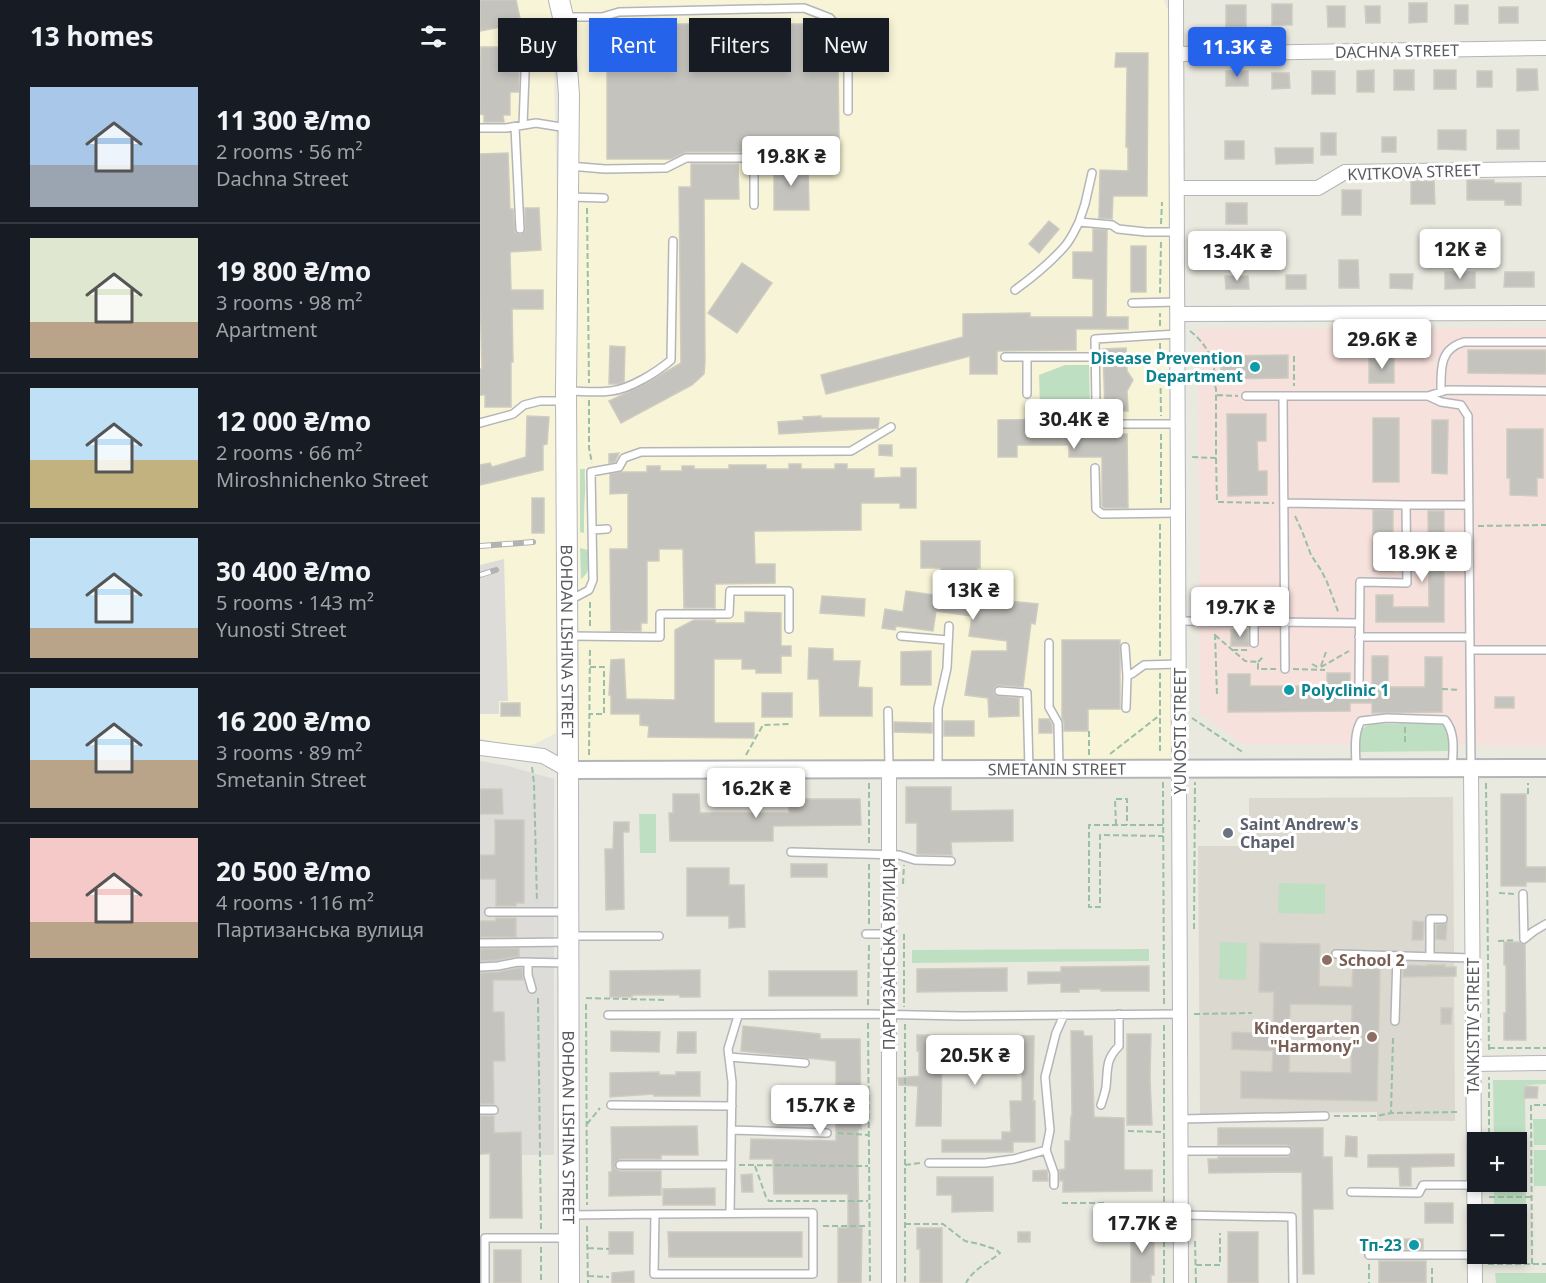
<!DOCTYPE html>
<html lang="en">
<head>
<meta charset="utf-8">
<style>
	body { margin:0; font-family:"Noto Sans",sans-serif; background:#20242c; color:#f1f3f6; height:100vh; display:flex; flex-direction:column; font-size:22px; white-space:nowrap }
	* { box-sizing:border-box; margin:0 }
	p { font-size:20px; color:#9ea1a6 }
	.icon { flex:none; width:33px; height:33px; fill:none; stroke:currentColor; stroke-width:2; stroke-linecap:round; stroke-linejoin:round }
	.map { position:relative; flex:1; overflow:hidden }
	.details { display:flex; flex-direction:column; background:#171b24; width:480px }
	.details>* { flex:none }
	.guide { position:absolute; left:18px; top:18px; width:570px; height:54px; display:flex; gap:12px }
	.tools { position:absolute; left:987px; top:1132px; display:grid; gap:12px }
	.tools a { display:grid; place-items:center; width:60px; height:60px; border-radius:0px; background:#171b24; box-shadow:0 3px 9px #0003; font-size:30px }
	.price { position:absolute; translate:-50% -51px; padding:0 14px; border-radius:6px; background:#fff; color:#222; font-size:20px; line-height:39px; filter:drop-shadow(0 2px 3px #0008) }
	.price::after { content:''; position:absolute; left:50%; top:36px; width:18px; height:14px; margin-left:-9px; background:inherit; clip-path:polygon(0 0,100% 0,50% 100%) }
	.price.selected { background:#2563eb; color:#fff }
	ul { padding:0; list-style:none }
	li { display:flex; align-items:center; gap:18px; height:150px; padding:0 30px }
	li+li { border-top:2px solid #363941 }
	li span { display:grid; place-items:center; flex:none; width:168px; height:120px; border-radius:0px; color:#555 }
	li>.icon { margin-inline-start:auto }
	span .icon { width:72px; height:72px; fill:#fffc; stroke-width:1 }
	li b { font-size:26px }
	h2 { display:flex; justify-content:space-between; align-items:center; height:72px; padding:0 30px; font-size:26px }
	.chip { padding:0 21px; border-radius:0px; background:#171b24; box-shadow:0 3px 9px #0003; font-size:21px; line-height:54px }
	.chip.selected { background:#2563eb; color:#fff }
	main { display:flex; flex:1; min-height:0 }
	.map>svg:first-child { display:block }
	.commercial { fill:#f8f4d7 }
	.industrial { fill:#dedcd8 }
	.education { fill:#dad8cf }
	.medical { fill:#f7e1dd }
	.green { fill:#bfdfc2 }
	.building { fill:#c5c3bd; stroke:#cecbc0; stroke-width:1.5; fill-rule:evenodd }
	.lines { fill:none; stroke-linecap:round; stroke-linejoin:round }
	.service-casing { stroke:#b3b5b9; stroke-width:10 }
	.minor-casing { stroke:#b3b5b9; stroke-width:16 }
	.tertiary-casing { stroke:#b3b5b9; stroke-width:20 }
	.secondary-casing { stroke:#b4b6bb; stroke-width:22 }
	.path { stroke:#9abfa7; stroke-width:2; stroke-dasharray:6 3; stroke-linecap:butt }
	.service { stroke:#fff; stroke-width:7 }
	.minor { stroke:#fff; stroke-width:14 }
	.tertiary { stroke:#fff; stroke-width:16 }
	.secondary { stroke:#fff; stroke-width:20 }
	.rail-casing { stroke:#b1b2b2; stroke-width:6 }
	.rail { stroke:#fff; stroke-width:4; stroke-dasharray:11; stroke-linecap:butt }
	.culture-dot { fill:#0f9aa8; stroke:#fff; stroke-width:2 }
	.worship-dot { fill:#6b7280; stroke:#fff; stroke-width:2 }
	.education-dot { fill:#8d6e63; stroke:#fff; stroke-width:2 }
	.labels { text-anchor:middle; stroke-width:6; stroke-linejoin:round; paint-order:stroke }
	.street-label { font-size:16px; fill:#595b5f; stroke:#fff }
	.culture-label { font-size:16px; font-weight:bold; fill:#0d838f; stroke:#fff; text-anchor:end }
	.worship-label { font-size:16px; font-weight:bold; fill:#5b616d; stroke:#fff; text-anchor:start }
	.education-label { font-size:16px; font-weight:bold; fill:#785e54; stroke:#fff; text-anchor:start }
</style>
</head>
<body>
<main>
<section class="details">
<h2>13 homes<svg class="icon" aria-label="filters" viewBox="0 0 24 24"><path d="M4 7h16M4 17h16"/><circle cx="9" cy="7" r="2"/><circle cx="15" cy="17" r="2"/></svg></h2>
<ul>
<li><span style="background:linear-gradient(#a9c7e8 65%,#9aa5b1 0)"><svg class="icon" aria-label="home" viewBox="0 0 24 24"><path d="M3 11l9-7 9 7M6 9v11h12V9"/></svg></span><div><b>11 300 ₴/mo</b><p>2 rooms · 56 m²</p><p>Dachna Street</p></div></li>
<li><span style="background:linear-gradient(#dfe7d0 70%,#b9a48a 0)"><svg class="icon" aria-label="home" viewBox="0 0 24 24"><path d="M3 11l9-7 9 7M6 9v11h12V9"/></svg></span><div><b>19 800 ₴/mo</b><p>3 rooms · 98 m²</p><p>Apartment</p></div></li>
<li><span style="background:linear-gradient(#bfe0f5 60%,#c2b280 0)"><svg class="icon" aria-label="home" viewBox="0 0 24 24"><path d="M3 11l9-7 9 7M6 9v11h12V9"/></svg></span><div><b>12 000 ₴/mo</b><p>2 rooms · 66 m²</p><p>Miroshnichenko Street</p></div></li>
<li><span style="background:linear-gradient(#bfe0f5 75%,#b9a48a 0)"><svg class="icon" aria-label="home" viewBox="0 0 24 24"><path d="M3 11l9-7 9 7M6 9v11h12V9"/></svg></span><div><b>30 400 ₴/mo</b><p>5 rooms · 143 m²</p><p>Yunosti Street</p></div></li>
<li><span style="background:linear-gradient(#bfe0f5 60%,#b9a48a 0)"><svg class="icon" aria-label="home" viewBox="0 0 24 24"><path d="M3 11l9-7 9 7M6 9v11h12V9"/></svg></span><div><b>16 200 ₴/mo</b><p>3 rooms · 89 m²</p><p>Smetanin Street</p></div></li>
<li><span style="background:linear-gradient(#f6c9c9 70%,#b9a48a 0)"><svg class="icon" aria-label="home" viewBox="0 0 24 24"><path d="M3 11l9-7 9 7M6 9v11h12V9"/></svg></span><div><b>20 500 ₴/mo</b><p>4 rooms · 116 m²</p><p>Партизанська вулиця</p></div></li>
</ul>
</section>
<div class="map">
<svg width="1066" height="1283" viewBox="0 0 1066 1283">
	<rect width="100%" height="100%" fill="#eae9e0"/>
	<path class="commercial" d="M0,0H68L73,23L79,295L80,586L76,733L53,745L32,746L0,738Z
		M88,0H684L689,13V317L691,763L99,767L94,61Z"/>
	<path class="industrial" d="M24,559L28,701H19V714H0V565Z
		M0,761L24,765L74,779V1155H0Z"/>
	<path class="education" d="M973,797L975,1121H897V1112L720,1114L718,846H769V798Z"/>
	<path class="medical" d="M1066,328V745L763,744L720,713L718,329Z"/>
	<path class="green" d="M585,365H609L610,405L560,406L559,375Z
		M100,469H105C104,477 106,485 105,493C104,506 104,519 104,533L100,532Z
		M100,548L108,550C110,560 111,572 101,579Z
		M962,723C971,729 969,741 969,751L879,752C879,735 875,731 891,724Z
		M159,814H176V853H160Z
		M799,883L845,884V914L798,913Z
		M740,942L767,943L766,980L739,979Z
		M669,949V961L432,963V950Z
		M1013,1080H1066V1084L1045,1085L1046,1211L1043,1212V1228H1046V1257H1015V1254H1036V1215H1014V1182H1036V1143H1014Z
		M1053,1119H1066V1145H1054Z
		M1054,1150H1066V1186H1054Z
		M1015,1273H1066V1283H1016Z"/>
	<path class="building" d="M0,0H36L41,23L0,31Z
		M929,3H947V22L929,23Z
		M792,4H812V25H792Z
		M746,5H766V27H746Z
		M975,5H988V24H975Z
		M847,6H865V27H848Z
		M885,6H900V23H886Z
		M1019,7H1038V23H1019Z
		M138,24H328V42H339V66H358L359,141H339V159H338L335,153L332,152H206L191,159H127V42L138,43Z
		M1,47H31L30,72H39V92H30V115H23L24,122H4V115L0,114Z
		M636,53H668L667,196H633L632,219L619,218L620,170L648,171V147H646L647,67H635Z
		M1037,69H1057L1058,90L1037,91Z
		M894,70V92H877V71Z
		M914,70H934V90H914Z
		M954,70H976V89H954Z
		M746,71H768V86H746Z
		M832,71H855V94H832Z
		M997,71H1012V87H997Z
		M792,73H809L810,88L792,89Z
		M958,130H986V150L958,149Z
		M1017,130H1039V149H1017Z
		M841,133H856V155H841Z
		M902,137H916V152H902Z
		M745,141H764V159H745Z
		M795,148H833V163L796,164Z
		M28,153L30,209H33L35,232L40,235L45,231V208H59L61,250L30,252L31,290H63V309H32L33,362H31V407H5V395H0V369H2L0,290V154Z
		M211,164H258L259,199H224L225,362L224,374L212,385L141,423L129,401L165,384L201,363L199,187H211Z
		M294,164H328L329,210H294Z
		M987,180H1014V183H1041V205H1025V200H987Z
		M931,181H954L955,204H931Z
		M862,190H881V215H862Z
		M746,203H767V224H746Z
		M569,221L579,229L559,253L549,244Z
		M613,229L627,230L626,317H648V329H596V350L517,351V374H490V356L346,394L341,375L483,337V314L550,313V317H613V279L593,278V252H613Z
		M651,246H666V292H651Z
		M859,260H878L879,288H859Z
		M262,263L292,283L257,333L228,313Z
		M965,272H995V288L965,289Z
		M1025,272H1054V287H1024Z
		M910,274H933L932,289L910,288Z
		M806,275H826V289H806Z
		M745,276H768L769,289H746Z
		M130,346L145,347L144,382L138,384H129Z
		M646,348L647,371L653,380L647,391L648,411H625L623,349Z
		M988,350H1066V374L988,373Z
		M808,355V378L741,379V356Z
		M889,356H914V383H889Z
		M747,414H786V441H777L778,471H787V495L748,496Z
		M47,416L69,417L67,444L63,445V470L0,485V465L10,463L12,467L46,457Z
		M341,416V418H399L398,428L299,434L298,422L324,420L323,417Z
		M893,418H919V482H893Z
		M608,419L609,434H647L648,508H624L622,506V457H589V445H537V457H518V420Z
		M952,420H968L967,474L952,473Z
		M1027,429H1063V478H1057V496L1030,495V478H1027Z
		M399,445H412V456L399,455Z
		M139,453L135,462L129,463V454Z
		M309,464H321V469H355V464H367V469H394V478L421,477V468H436V508H420V503H381V530L274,531L275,564H295V583L235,584V608H204L203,549H179V561H167V623H161V631H131L130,549H148V493L130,494V474L140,472H167V466H180V471H202V466H214V469H249V465H286V469H309Z
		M52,498H64V533H52Z
		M893,510H913V571H893Z
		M948,511H964V622H896V595H913V607H949Z
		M441,541H500V568H497L498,598L558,604L555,624L551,623L543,687L519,685L515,687L514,690V694L518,696L539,698V716L509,717L508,698L485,695L492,651H527V641L489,636L492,616L456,611L453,631L416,626L415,630L402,628L405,609L423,612L426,591L462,596L461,568H441Z
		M342,596L385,599L384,616L340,613Z
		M265,612L301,613V646H311V656H301V673H276V669H262V659H234V723H274V738L168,737L169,726L160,725V714H131V695H129L131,660L144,659L146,699L195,700V630L214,620H235V623H265Z
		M751,630H768L769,646H751Z
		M582,640H640V709H608V731H584V722L582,718Z
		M329,648L353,649V661H380L378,687L392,688V716H340L339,679H328Z
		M451,651V685H421V652Z
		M892,656H908V687H945V657H962V712L892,713V703H870V711L748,712V674H770V686H847V673H870V693H892Z
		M282,693H312V717H282Z
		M1015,697H1034V708H1015Z
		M21,703H40V716H21Z
		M559,719H569L572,725V733H559Z
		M464,721H494V736H464Z
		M414,722L452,723V733L414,732Z
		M426,787H471V811L533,810V841L471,842L472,855L437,854V823H426Z
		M0,789H22L23,814H0Z
		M193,794H219L220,813H309V799H380L381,825L293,826V841H190L189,813H193Z
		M1021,794H1046V867H1066V882H1046V886H1021Z
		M15,820H44V903H36V906H16V879H0V855H15Z
		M134,822H149V832H143L144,909L126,910L125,849H133Z
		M311,864H347V877H311Z
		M207,868H249V885H264L265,927L249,928V916H207Z
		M16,918H36V937H0V921H16Z
		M933,921L944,922L943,940H932Z
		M967,923L966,940L956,939V925Z
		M1024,942H1039L1045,944L1046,1040H1024V1013H1026V965H1024Z
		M780,943L840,944L839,986L872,987L873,968L900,969L897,1101L761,1098V1071L792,1072L793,1051L752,1049V1032L793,1034L794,992H779ZM810,1004L872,1005L871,1073L809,1072Z
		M39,948V956L17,960L0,961V949Z
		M923,965L947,966V965H965V967H976V976L923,977Z
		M669,966V991H621V989H599V992H581V983L548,984V972H581V967Z
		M39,968H42L43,980H13V1012H24L25,1061H13L14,1104H0V973L19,972Z
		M527,968V991L437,992V969Z
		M220,970V997H200V995H152V997H130V971Z
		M289,971H377V996H289Z
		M961,1008H972L971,1024H961Z
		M263,1026L340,1034V1039H380L381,1129H378V1171L379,1228H382L381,1283H358V1228H368V1194H294L293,1159H270L271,1139L356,1141V1061L261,1051Z
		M131,1031L180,1032L179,1052L131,1051Z
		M591,1031H603L604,1036H612L614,1117L644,1118V1170H672V1191L583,1192V1180L580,1181L579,1170L585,1169V1141H590L591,1116H592Z
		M198,1032H216V1053H197Z
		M647,1034H671L670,1078L672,1125H647Z
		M437,1035L554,1036L553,1101H555V1142H533V1152H462V1140H522V1132H531L530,1101H542V1059L485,1058V1047H462L461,1126H436L438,1086L419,1085L418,1078L439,1076V1051H437Z
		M179,1072V1075H196V1072H220V1096H174V1094L130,1097V1073Z
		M1045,1086L1058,1087L1057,1098H1044Z
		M0,1116H14V1133L41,1132L42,1218H10V1153L0,1154Z
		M217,1126L218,1155H181V1159H140L135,1163V1168L139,1171H181V1195L129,1196V1172H132L131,1127Z
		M738,1128H843V1157H852L853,1209H833L834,1274H823L822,1172L729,1173L728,1159H738V1157H808L812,1153V1148L807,1145H738Z
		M866,1136L877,1137V1157L865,1156Z
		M974,1154V1166L931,1167V1186H920L919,1167H888V1155Z
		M567,1170L568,1181H553V1171Z
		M272,1174L273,1192H262L261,1175Z
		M457,1177H513V1211L472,1212V1195H457Z
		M235,1188V1205H183V1189Z
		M945,1203H973V1223H945Z
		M651,1226H674V1275H671V1283H651Z
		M437,1228H462V1283H440V1249H437Z
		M129,1232H153V1254H129Z
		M188,1232H322V1257H189Z
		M538,1232H550V1242H538Z
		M748,1232H778V1283H748Z
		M924,1239H943V1249H924Z
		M14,1250H41V1283H14Z
		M899,1261H946V1283H899Z
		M154,1271V1283H132V1273Z"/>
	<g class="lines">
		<g class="service-casing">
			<path id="service" d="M85,17H122L139,12L324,8L350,18L368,39V111
				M43,125L46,48
				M35,127L40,229
				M0,128H26L56,123L87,128
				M274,158V205
				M89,166L125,169L186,168L206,158H332
				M90,197L124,198
				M599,222L605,204L612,173
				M535,290C553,277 570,263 585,246C591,239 595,230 599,222L632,225L638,229L666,232H697
				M652,303L698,302
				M525,357H615
				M87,391C101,391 117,393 131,391C150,389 177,372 191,360L193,241
				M961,392C961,369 959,349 984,342H1066
				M547,394V357
				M766,396H948L961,402L981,405L988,416L991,769
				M803,396L805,669
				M948,396L967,390L1066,391
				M616,404L615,339L697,334
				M0,423L33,414L44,405L60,401H86
				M621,424H698
				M615,468L616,509L622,514L699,513
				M804,503L926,505H989
				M112,530L127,529
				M90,600L109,590L113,580L111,472L139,467L144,458L161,452L371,451L411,427
				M699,621L879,623
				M774,622V643
				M88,636L180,637V614H249L250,591H309V629
				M421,636L468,640
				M879,637H990
				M569,643V707L578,723L579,769
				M645,647L647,676
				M990,650H1066
				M879,684L880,582L927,583L926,505
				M519,691L547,693L549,769
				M646,708L647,676L653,673L664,665L699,664
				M408,711L409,768
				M876,768C876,753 873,734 881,721L907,718L965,720C976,733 973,752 972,769
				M458,770V708L467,668L469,626
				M311,852L419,855L435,860L471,861
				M1043,894L1044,939
				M9,912H88
				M386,934H409
				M91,936H179
				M1044,939L1054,931L1066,924
				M0,943L87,942
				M856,954L992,958
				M950,956V919H963
				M48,962V975L52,989
				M0,967L18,966L38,962L87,963
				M128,1015L388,1014L482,1016L701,1014
				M915,1021L917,956
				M249,1057L325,1063
				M131,1105L252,1106
				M621,1105C623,1099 625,1093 626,1087C628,1069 625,1060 639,1046V1014
				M0,1110H14
				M701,1119L845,1116
				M251,1130L347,1133
				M701,1151H807
				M449,1163H505L534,1159L566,1150
				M140,1165H251
				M574,1185V1173L566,1150L570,1130L565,1077L576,1033L584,1015
				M871,1192L939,1193L943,1185H994
				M250,1213L252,1082L248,1049L258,1016
				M628,1213H701
				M91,1215L175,1214L174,1274H333V1213L175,1214
				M701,1215L812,1217L813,1283
				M889,1255H995
				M5,1283V1238H86"/>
		</g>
		<g class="minor-casing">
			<path id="minor" d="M696,0L701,1283
				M697,54L1066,48
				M697,188H838L865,172L1066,169
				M698,314L1066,313
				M0,748L63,756L88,770
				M991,769L995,1283
				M409,770V1283
				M993,1064L1066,1063"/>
		</g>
		<g class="tertiary-casing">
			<g id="tertiary">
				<path id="s1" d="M88,770L1066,768"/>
			</g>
		</g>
		<g class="secondary-casing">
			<g id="secondary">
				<path id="s2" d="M79,0L83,17L89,95L86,391L88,770L89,1283"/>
			</g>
		</g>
		<path class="path" d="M126,25L129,35
			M107,208L109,383
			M681,224L682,202
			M680,293L681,241
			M680,326V313
			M710,331C722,340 731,353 734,368C735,375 734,382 736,389V458L710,457
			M680,343L681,416
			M814,356V386
			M737,395L758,396
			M109,400V448L112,463
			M736,458L737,502L794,503
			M681,503V433
			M815,516L822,531L831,555L841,570L847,582L859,614
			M998,526L1066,525
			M110,602V626
			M735,634L737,695
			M735,635L765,661L778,662V669H796
			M752,650H767
			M680,656V523
			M778,662L783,657
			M832,664L839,668
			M841,666L846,652
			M110,667H124V714H110
			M841,667L869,651
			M813,669L845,670
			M680,673V754
			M962,689L980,690
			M712,718L764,753
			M925,742V727
			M630,754L680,715
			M109,755L110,647
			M266,755L283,725L311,724
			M609,755V731
			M52,767L54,783L57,902
			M683,782L684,1004
			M1006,783L1009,1050
			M1048,794V783
			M718,821H720
			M636,825L635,799H647V825
			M683,825H609V907H620V835L683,836
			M389,843V783
			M423,884L424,865
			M1019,893L1035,894
			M389,924V864
			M714,929L715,782
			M424,934V1007
			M1018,941L1036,940
			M58,998L61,1229
			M106,998L184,1000
			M106,1004L107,1205
			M388,1005L389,945
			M714,1014L772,1013
			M388,1023L390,1283
			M425,1024V1283
			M684,1025V1202
			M913,1038L911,1113L979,1112
			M1009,1048H1066
			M854,1116H897L911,1113
			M107,1124L120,1108
			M648,1131L684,1132
			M358,1133L388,1135
			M1009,1143V1077
			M259,1165L388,1166
			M425,1165L440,1163
			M275,1166L286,1197L289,1201H388
			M1009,1197H1051
			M582,1203H624
			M684,1223V1283
			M425,1224H463L485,1241L499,1244L515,1249L520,1253C508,1263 493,1269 486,1283
			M107,1226L108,1283
			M343,1226H388
			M715,1241L716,1283
			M61,1247V1283
			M108,1248L129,1249
			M889,1264V1283
			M1008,1264H1066
			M1052,1264L1051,1105H1066
			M716,1265H740V1233
			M108,1276L129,1277
			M952,1283V1265"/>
		<use href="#service" class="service"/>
		<use href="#minor" class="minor"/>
		<use href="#tertiary" class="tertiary"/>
		<use href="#secondary" class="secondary"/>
		<g class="rail-casing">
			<path id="rail" d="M0,546L53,542
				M0,575L16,570"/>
		</g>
		<use href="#rail" class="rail"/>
	</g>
	<g class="culture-dot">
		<circle cx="775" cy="367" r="6"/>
		<circle cx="809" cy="690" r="6"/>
		<circle cx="934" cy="1245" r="6"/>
	</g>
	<circle class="worship-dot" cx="748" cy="833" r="6"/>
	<g class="education-dot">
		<circle cx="847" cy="960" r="6"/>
		<circle cx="892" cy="1037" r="6"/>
	</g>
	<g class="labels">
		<g class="street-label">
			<text transform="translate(917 51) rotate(-1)" y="6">DACHNA STREET</text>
			<text transform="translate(934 172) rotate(-2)" y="6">KVITKOVA STREET</text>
			<text dy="6" stroke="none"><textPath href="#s2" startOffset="642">BOHDAN LISHINA STREET</textPath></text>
			<text transform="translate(700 731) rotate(-90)" y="6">YUNOSTI STREET</text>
			<text dy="6" stroke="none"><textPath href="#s1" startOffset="489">SMETANIN STREET</textPath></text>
			<text transform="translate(409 954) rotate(-90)" y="6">ПАРТИЗАНСЬКА ВУЛИЦЯ</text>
			<text transform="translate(993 1026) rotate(-90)" y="6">TANKISTIV STREET</text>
			<text dy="6" stroke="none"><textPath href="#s2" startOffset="1128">BOHDAN LISHINA STREET</textPath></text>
		</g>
		<g class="culture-label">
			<text x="763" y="364">Disease Prevention<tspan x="763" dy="18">Department</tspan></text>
			<text x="821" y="696" text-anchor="start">Polyclinic 1</text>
			<text x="922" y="1251">Тп-23</text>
		</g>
		<g class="worship-label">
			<text x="760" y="830">Saint Andrew's<tspan x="760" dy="18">Chapel</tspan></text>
		</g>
		<g class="education-label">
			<text x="859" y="966">School 2</text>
			<text x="880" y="1034" text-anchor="end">Kindergarten<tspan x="880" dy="18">"Harmony"</tspan></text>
		</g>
	</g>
</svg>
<div class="tools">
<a>+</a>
<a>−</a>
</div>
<b class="price selected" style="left:757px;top:78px">11.3K ₴</b>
<b class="price" style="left:311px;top:187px">19.8K ₴</b>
<b class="price" style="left:980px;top:280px">12K ₴</b>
<b class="price" style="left:757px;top:282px">13.4K ₴</b>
<b class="price" style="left:902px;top:370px">29.6K ₴</b>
<b class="price" style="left:594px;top:450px">30.4K ₴</b>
<b class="price" style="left:942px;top:583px">18.9K ₴</b>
<b class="price" style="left:493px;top:621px">13K ₴</b>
<b class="price" style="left:760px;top:638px">19.7K ₴</b>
<b class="price" style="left:276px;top:819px">16.2K ₴</b>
<b class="price" style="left:495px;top:1086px">20.5K ₴</b>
<b class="price" style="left:340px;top:1136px">15.7K ₴</b>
<b class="price" style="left:662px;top:1254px">17.7K ₴</b>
<div class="guide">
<a class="chip">Buy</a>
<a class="chip selected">Rent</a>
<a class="chip">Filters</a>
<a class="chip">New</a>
</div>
</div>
</main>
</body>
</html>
